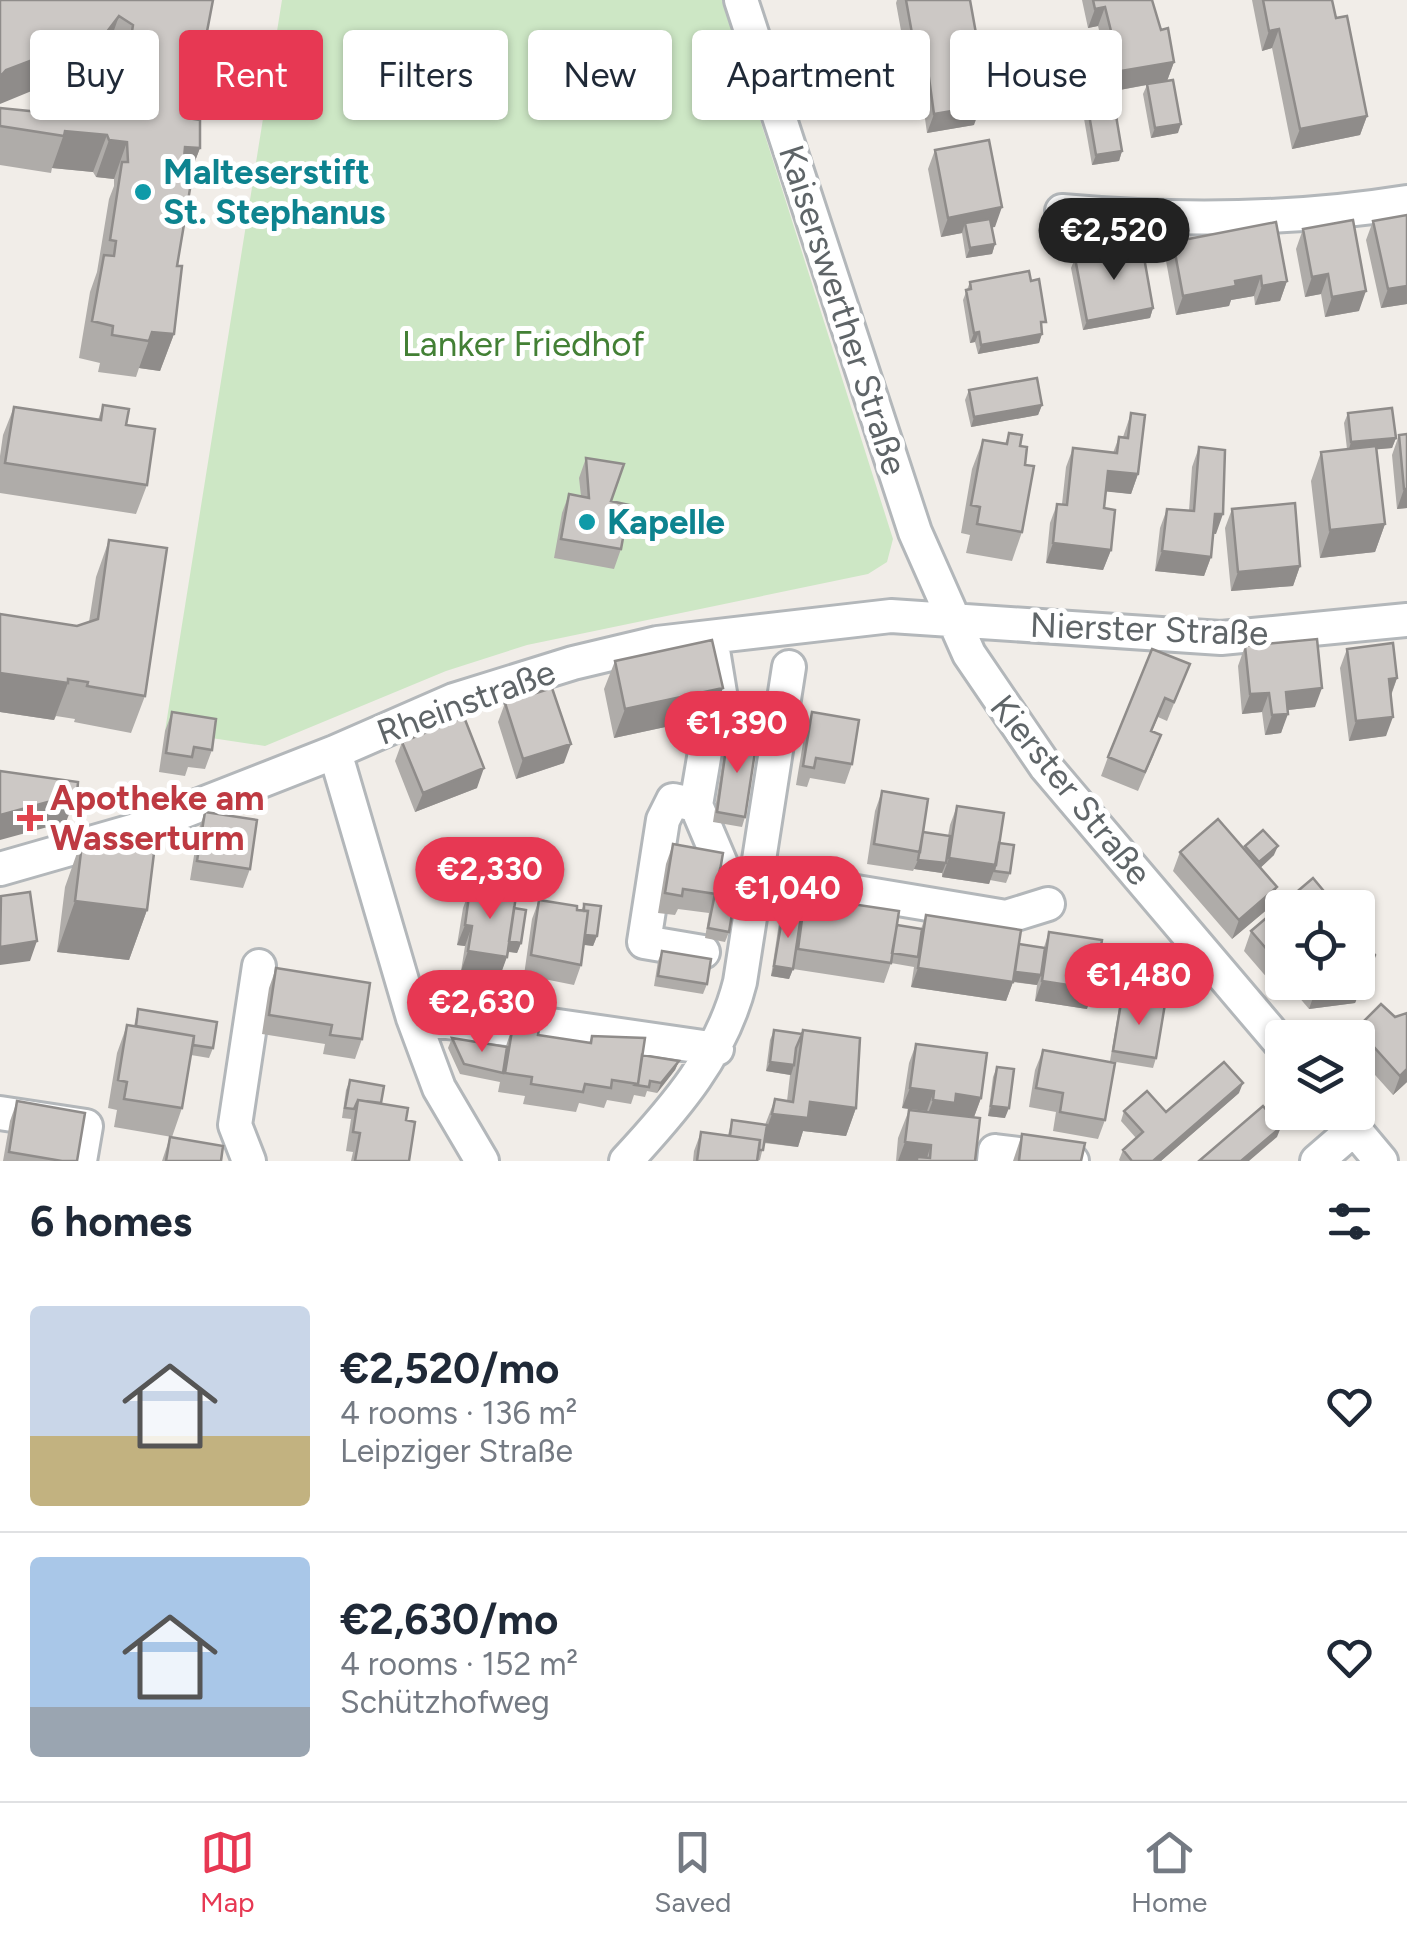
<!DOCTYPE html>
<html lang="en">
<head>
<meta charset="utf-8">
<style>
	body { margin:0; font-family:Figtree,sans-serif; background:#f2f2f3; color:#1f2937; height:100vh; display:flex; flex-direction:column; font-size:38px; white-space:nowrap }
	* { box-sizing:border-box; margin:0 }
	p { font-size:32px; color:#747a83 }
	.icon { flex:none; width:55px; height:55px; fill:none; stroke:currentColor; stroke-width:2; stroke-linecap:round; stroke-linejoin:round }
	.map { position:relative; height:1161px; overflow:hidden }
	.side { display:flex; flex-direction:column; background:#fff; flex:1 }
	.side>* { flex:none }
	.banner { position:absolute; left:30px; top:30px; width:1348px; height:90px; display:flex; gap:20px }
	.tools { position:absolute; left:1265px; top:890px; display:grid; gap:20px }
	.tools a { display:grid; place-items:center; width:110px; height:110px; border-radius:10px; background:#fff; box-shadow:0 2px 8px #0004; font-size:50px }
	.price { position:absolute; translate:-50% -85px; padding:0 22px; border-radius:35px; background:#e73853; color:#fff; font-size:32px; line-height:65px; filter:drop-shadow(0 2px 5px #0008) }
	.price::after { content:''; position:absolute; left:50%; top:60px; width:30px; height:22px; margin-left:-15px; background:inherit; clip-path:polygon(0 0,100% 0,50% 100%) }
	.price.active { background:#222; color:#fff }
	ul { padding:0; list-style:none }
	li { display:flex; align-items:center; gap:30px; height:250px; padding:0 30px }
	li+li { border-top:2px solid #e0e1e3 }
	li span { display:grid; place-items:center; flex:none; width:280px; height:200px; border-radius:10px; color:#555 }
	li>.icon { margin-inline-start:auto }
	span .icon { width:120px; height:120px; fill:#fffc; stroke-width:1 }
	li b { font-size:42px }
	h2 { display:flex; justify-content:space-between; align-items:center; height:120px; padding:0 30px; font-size:42px }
	.pill { padding:0 35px; border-radius:10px; background:#fff; box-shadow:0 2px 8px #0004; font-size:35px; line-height:90px }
	.pill.active { background:#e73853; color:#fff }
	.menu { display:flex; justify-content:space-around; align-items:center; height:140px; border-top:2px solid #e0e1e3; background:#fff; font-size:28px; color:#747a83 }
	.menu a { display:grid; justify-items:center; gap:5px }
	.menu .active { color:#e73853 }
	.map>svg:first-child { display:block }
	.green { fill:#cde7c5 }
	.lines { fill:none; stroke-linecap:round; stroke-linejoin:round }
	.minor-casing { stroke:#b3b7ba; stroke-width:38 }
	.minor { stroke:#fff; stroke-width:32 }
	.wall { fill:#afaca9; fill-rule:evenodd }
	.shaded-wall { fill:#8f8c8a }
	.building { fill:#ccc8c5; stroke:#8f8c8a; stroke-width:2.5; fill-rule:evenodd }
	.culture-dot { fill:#0f9aa8; stroke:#fff; stroke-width:4 }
	.health-dot { fill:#e0444e; stroke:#fff; stroke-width:4 }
	.labels { text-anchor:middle; stroke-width:10; stroke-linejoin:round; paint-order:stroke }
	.culture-label { font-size:35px; font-weight:bold; fill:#0d838f; stroke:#fff; text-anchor:start }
	.street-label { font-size:35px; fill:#5f6568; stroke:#fff }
	.park-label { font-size:35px; fill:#438035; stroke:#fff }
	.health-label { font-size:35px; font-weight:bold; fill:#be3a42; stroke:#fff; text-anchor:start }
</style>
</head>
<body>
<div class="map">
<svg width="1407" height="1161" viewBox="0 0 1407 1161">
	<rect width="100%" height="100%" fill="#f1ede8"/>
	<path class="green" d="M282,0H722L893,539L887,562L868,574L527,645L446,671L265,746L165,731Z"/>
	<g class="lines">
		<g class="minor-casing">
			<path id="minor" d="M741,0L915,532L969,654L1046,767L1282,1045
				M1062,211C1174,221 1295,220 1407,202
				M713,650L722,705L720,725L707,740L696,805L724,871
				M335,752L413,1018L439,1088L482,1161
				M696,805L673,800L663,820L644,942L703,952
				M0,869L136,830L335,752L454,700L573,663L657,643L891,616L1221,638L1407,620
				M755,875L1006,917L1048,904
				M413,1018L515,1030L537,1023L717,1049
				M1340,1112L1381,1161
				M0,1113L86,1126L80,1161
				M249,1161L235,1125L259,966
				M626,1161C676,1107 722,1054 740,982L789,667
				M994,1161L995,1151L1072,1161
				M1317,1161L1354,1129"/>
		</g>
		<use href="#minor" class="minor"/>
	</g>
	<path class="wall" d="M0,0H213L189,118L200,148L191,171L177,266L174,334L160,371L139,368L136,377L98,372L100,363L79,358L90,292L97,272L109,199L114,186V179L96,177L93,172L52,168L51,173L0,165V108L34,112V90ZM106,53L120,62L114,100L97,118L66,115V94L73,95Z
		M897,0H970L974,125L927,133L918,68L908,69L896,3Z
		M1082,0H1152L1161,30L1174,62L1167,81L1178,133L1151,138L1143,94L1147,85L1114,91L1098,26L1088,28Z
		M1252,0H1332L1336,18L1367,116L1360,135L1292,149L1272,48L1262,51Z
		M1086,97L1122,151L1119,161L1092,165L1082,107Z
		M935,150L995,227H992L995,244L992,254L966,258L962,233L941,237L928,169Z
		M1407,215V304L1381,308L1366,240L1373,221Z
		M1303,229L1359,311L1325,317L1321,294L1305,297L1296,249Z
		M1173,242L1287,281L1280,301L1255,305L1254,296L1231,300L1229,306L1176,315L1166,261Z
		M1075,258L1153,308L1150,318L1083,330L1071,268Z
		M970,282L1042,332L1039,343L978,354L975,342L970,343L963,300Z
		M969,390L1042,405L1038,415L971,427L965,400Z
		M103,405L126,425L147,485L136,514L0,493V456L3,435L14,407L98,420Z
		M1131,413L1138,474L1131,494L1106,491L1104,508L1111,550L1103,570L1046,563L1050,523L1057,504H1062L1066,467L1073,448L1113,453L1119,437H1123Z
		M1348,413L1396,438L1392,448L1376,449L1385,524L1375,552L1320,558L1311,481L1321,452L1347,449L1344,423Z
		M1009,433L1020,446L1025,465L1022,532L1012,561L966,553L970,535L961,533L972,469L983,440L1005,444Z
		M1399,435L1407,508L1397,509L1392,455Z
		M1199,447L1216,534L1213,533L1211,557L1204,576L1155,571L1160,528L1167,509L1189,511L1192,467Z
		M586,458L611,501L621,549L614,569L554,558L562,513L569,494L581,496L579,478Z
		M1232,509L1300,566L1293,586L1231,591L1225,528Z
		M109,540L145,696L131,733L74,722L75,719L56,716L54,720L0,712V614L77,626L89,622L96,577Z
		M1245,646L1315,707L1288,710L1281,733L1265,735L1262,712L1242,714L1238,666Z
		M1347,649L1397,678L1391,696L1386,736L1349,741L1340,668Z
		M615,661L712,717L614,738L604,689Z
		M1190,664L1167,721L1158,717L1152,731L1154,754L1138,791L1101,776L1108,757Z
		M505,703L564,763L516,779L498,722Z
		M172,712L212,750L205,769L188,767L185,776L159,772L165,731Z
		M812,712L852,764L845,784L810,778L807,787L796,785L805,731Z
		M728,735L745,817L742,827L713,822L725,745Z
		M402,742L477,788L415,812L395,761Z
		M882,791L923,832L948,836L950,825L957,806L999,843L1010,873L1006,883L990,880L989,884L942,877V873L914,869L913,871L867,864L875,811Z
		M205,812L250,869L243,888L190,880L198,831Z
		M83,836L147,910L129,960L57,952L65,887Z
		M673,844L720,869L729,932L725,942L705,938L709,913L678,909L675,915L658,913L666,864Z
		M1245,846L1274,855L1260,868L1270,907L1232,939L1173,871L1180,852L1244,849Z
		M1313,878L1327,895L1323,908H1282V969L1269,980L1244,951L1251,931Z
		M470,889L514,908L521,943L517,953L508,952L500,976L461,971L465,946L457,945L463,908Z
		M805,897L897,925L921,929L926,915L1019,944L1044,947L1049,932L1087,1009L1035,1001L1037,985L1013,982L1006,1001L911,987L914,967L891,963L884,983L793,969L789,979L771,976L779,923L783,913L799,915Z
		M539,900L581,911L584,904L597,936L593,946L584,945L581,965L574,985L524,975L532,919Z
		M662,951L707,984L703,994L654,986L658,961Z
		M1375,955L1355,1003L1309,1009L1292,989L1295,982H1358Z
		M276,968L362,1039L355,1059L323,1054L325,1044L262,1034L269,988Z
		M1122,997L1156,1058L1153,1068L1110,1061L1119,1007Z
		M138,1009L213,1048L209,1058L191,1055L182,1108L172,1137L114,1127L117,1110L108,1108L117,1053L127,1025L134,1026Z
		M1407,1013V1082L1393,1095L1358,1056V1038H1353L1357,1028Z
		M513,1025L538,1035L589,1043L592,1036L642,1055L679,1061L675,1070L657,1093L647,1091L645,1097L634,1095L631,1104L607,1100L604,1108L579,1103L576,1112L523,1104L525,1096L498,1092L500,1082L460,1074L448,1048L452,1038L506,1046Z
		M774,1030L802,1034L856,1108L846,1136L803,1131L798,1147L764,1143L760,1160L757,1161H693L694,1151L701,1132L728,1135L732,1120L765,1125L775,1099L787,1101L790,1075L766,1071L770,1040Z
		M916,1044L981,1098L974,1117L975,1161H896L898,1138L909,1110L927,1112L902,1108L909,1063Z
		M1043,1050L1105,1120L1098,1139L1053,1131L1056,1112L1029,1107L1035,1070Z
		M997,1067L1005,1118L988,1116L993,1077Z
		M350,1080L406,1120L409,1161H351L353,1152L346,1151L351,1119L342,1118L346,1090Z
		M1239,1093L1161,1161H1120L1119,1160L1123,1150L1136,1138L1121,1121L1124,1111L1166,1112Z
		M17,1101L77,1161H3L10,1121Z
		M1022,1134L1081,1161H1013Z
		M170,1137L221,1161H162Z"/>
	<path class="shaded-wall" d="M1105,7L1098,26L1088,28L1095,9Z
		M119,16L106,53L73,95L53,93L66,56Z
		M1279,29L1272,48L1262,51L1269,31Z
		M977,39L970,58L969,40Z
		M925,49L918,68L908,69L915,50Z
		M48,54L34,90L0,104V77L6,70Z
		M1174,62L1167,81L1114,91L1121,71Z
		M981,106L974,125L927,133L934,114Z
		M1367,116L1360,135L1292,149L1300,129Z
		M1181,124L1178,133L1151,138L1155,128Z
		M65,131L107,135L93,172L52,168Z
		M109,140L127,142L114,179L96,177Z
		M185,147L200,148L186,185L172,184Z
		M1122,151L1119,161L1092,165L1096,155Z
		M1002,207L995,227L967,232L965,223L962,233L941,237L948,218Z
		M995,244L992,254L966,258L970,248Z
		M1328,274L1321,294L1305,297L1312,277Z
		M1261,276L1254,296L1231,300L1229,306L1176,315L1183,296L1235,281Z
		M1287,281L1280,301L1255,305L1262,286Z
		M1407,286V304L1381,308L1388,289Z
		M1366,291L1359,311L1325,317L1332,297Z
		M1153,308L1150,318L1083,330L1087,321Z
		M152,332L174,334L160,371L139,368Z
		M979,332L975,342L970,343L974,333Z
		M1042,334L1039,343L978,354L981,345Z
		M1042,405L1038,415L971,427L974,417Z
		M1396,438L1392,448L1348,452L1351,442Z
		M1108,471L1138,474L1131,494L1101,491Z
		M1404,489H1407V508L1397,509Z
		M1215,514H1223L1216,534L1208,533Z
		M1385,524L1375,552L1320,558L1330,530Z
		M1053,543L1111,550L1103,570L1046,563Z
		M1162,551L1211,557L1204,576L1155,571Z
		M1300,566L1293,586L1231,591L1238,572Z
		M0,673L68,683L54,720L0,712Z
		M1397,678L1390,697L1389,679Z
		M723,688L712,717L614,738L625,709Z
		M1322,688L1315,707L1279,711L1286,692Z
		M1269,693L1262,712L1242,714L1250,694Z
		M1288,714L1281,733L1265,735L1272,715Z
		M1393,717L1386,736L1349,741L1356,721Z
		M571,744L564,763L516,779L523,759Z
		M484,768L477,788L415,812L423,793Z
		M77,794L66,822L0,840V815Z
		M1278,846L1274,855L1256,872L1259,862Z
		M949,858L996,865L989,884L942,877Z
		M918,860L946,863L942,873L914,869Z
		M1277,887L1270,907L1232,939L1239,920Z
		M1327,895L1323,908H1313Z
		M75,901L147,910L129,960L57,952Z
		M465,925L472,926L465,946L457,945Z
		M583,934L597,936L593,946L579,944Z
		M37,941L30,961L0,965V947Z
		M507,941L521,943L517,953L504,951Z
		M468,951L507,957L500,976L461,971Z
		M1282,955V969L1269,980L1276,960Z
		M1375,955L1355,1003L1309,1009L1316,989Z
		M774,966L793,969L789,979L771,976Z
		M918,968L1013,982L1006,1001L911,987Z
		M1013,971L1041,975L1037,985L1009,981Z
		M1042,981L1094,989L1087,1009L1035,1001Z
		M679,1061L675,1070L657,1093L661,1083Z
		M770,1062L794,1065L791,1075L766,1071Z
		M1407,1069V1082L1393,1095L1400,1076Z
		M1243,1083L1239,1093L1161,1161H1153Z
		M910,1088L934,1091L927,1111L902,1108Z
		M956,1094L981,1098L974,1117L926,1119L933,1100Z
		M810,1102L856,1108L846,1136L803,1131L798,1147L762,1142L772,1114Z
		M991,1106L1009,1108L1005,1118L988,1116Z
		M1281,1127L1277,1137L1249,1161H1241Z
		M905,1142L931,1145L926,1161L917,1157L916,1161H898Z"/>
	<path class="building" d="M0,0H213L192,110H187V118L200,120V148L185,147L183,169L193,171L177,266H182L174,334L152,332L149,341L112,335L113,326L92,321L104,255L114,256L116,241L110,240L122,162H128L127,142L109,140L107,135L65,131L64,136L0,126V108L40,112V107H45L48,54L6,70L0,77ZM119,16L133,25L122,97L103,104L97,118L66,115V56L87,58Z
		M906,0H970L977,39L969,40L981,106L934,114L925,49L915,50Z
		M1093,0H1152L1161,30L1168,28L1174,62L1121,71L1105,7L1095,9Z
		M1263,0H1332L1336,18L1347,16L1367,116L1300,129L1279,29L1269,31Z
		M1173,80L1181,124L1155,128L1147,84Z
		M1112,92L1122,151L1096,155L1086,97Z
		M989,140L1002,207L948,218L935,150Z
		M1407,215V286L1388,289L1373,221Z
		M990,219L995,244L970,248L965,223Z
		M1353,220L1366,291L1332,297L1328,274L1312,277L1303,229Z
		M1276,222L1287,281L1262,286L1261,276L1235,281L1236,286L1183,296L1173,242Z
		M1142,246L1153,308L1087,321L1075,258Z
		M1029,271L1031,281L1039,279L1046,322H1041L1042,334L981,345L979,332L974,333L966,290L971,289L970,282Z
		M1037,378L1042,405L974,417L969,390Z
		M103,405L129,409L126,425L155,429L147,485L5,463L14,407L101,420Z
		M1392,408L1396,438L1351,442L1348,413Z
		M1131,413L1145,415L1138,474L1108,471L1104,508L1115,510L1111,550L1053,543L1057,504L1067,505L1073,448L1117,453L1119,437L1128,438Z
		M1009,433L1022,435L1020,446L1027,447L1025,465L1034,466L1022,532L977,524L980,507L971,505L983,440L1007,444Z
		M1407,434V489H1404L1399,435Z
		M1376,446L1385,524L1330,530L1321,452Z
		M1199,447L1225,450L1223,514H1215L1211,557L1162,551L1167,509L1194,511Z
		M586,458L624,464L611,501L629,505L621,549L561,539L569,494L589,498Z
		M1295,503L1300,566L1238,572L1232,509Z
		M109,540L167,548L145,696L87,686L88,682L68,679V683L0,673V614L77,626L98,619Z
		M1317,639L1322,688L1286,692L1288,714L1272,715L1269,693L1250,694L1245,646Z
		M712,640L723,688L625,709L615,661Z
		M1393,643L1397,678L1389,679L1393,717L1356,721L1347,649Z
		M1152,649L1190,664L1174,702L1165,698L1151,731L1161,735L1145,772L1108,757Z
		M552,688L571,744L523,759L505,703Z
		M172,712L216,719L212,750L194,747L192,757L166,753Z
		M812,712L859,720L852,764L816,758L814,768L803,766Z
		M464,717L484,768L423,793L402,742Z
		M728,735L757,739L745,817L717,812Z
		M0,771L78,782L77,794L0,815Z
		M882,791L928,799L920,852L874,844Z
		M957,806L1004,813L996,865L949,858Z
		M205,812L257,820L250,869L197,861Z
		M1218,819L1277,887L1239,920L1180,852Z
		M1263,830L1278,846L1259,862L1245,846Z
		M923,832L950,836L946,863L918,860Z
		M83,836L155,845L147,910L75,901Z
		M999,843L1014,845L1010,873L994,871Z
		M673,844L723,853L716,894L683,889L682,896L665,893Z
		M720,869L739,872L729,932L708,928Z
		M1313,878L1327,895L1313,908H1282V955L1276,960L1251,931Z
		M470,889L516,896L507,957L468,951L472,926L465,925Z
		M30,892L37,941L0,947L1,896Z
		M805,897L899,911L891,963L798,949Z
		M539,900L577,906V910L588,911L581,965L531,955Z
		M584,904L601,906L597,936L585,935L588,911H584Z
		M514,908L526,910L521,943L509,941Z
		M783,913L801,916L793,969L774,966Z
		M926,915L1021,930L1013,982L918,968Z
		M897,925L922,929L918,957L892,953Z
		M1049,932L1102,940L1094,989L1042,981Z
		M1358,935L1375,955L1362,984L1316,989L1310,982H1358Z
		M1019,944L1045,948L1041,975L1015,972Z
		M662,951L711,959L707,984L658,976Z
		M276,968L370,983L362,1039L330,1035L332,1025L269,1015Z
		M1122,997L1165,1004L1156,1058L1113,1051Z
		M1381,1004L1395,1017L1407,1013V1069L1400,1076L1357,1028Z
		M138,1009L217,1022L213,1048L193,1045L194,1036L136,1026Z
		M127,1025L194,1036L182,1108L124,1099L127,1082L118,1080Z
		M513,1025L539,1029L538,1035L591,1043L592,1036L645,1038L638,1084L612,1080L611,1088L585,1084L583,1092L531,1084L532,1077L505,1073Z
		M774,1030L802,1034L796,1048L794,1065L770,1062Z
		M803,1030L860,1038L856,1108L810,1102L808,1118L772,1114L775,1099L793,1102Z
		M452,1038L507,1047L503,1073L464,1064Z
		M916,1044L987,1053L981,1098L956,1094L955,1103L933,1100L934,1091L910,1088Z
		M1043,1050L1115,1063L1105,1120L1060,1112L1063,1093L1036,1088Z
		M642,1055L679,1061L661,1083L650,1081L649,1087L636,1085L638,1084Z
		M1224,1062L1243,1083L1153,1161H1132L1123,1150L1143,1132L1124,1111L1147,1091L1166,1112Z
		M997,1067L1014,1069L1009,1108L991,1106Z
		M350,1080L384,1086L381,1103L358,1100L354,1109L345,1108Z
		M358,1100L408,1108L406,1120L415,1122L409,1161H355L360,1133L353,1132Z
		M17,1101L85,1113L77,1161H62L9,1152Z
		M1263,1106L1281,1127L1241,1161H1199Z
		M909,1110L980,1118L975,1161H917V1157L930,1158L931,1145L905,1142Z
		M732,1120L767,1125L763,1150H759L760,1140L730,1136Z
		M701,1132L760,1140L757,1161H697Z
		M1022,1134L1085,1143L1081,1161H1019Z
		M170,1137L223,1146L221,1161H166Z"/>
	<g class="culture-dot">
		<circle cx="143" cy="192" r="10"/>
		<circle cx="587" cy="522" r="10"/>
	</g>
	<path class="health-dot" d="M25 803h10v10h10v10h-10v10h-10v-10h-10v-10h10z"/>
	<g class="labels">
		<g class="culture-label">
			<text x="163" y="184">Malteserstift<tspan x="163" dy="40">St. Stephanus</tspan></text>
			<text x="607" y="534">Kapelle</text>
		</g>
		<g class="street-label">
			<text transform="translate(843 310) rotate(72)" y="12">Kaiserswerther Straße</text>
			<text transform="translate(1149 629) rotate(2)" y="12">Nierster Straße</text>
			<text transform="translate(466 702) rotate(-20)" y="12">Rheinstraße</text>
			<text transform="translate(1071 790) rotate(51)" y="12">Kierster Straße</text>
		</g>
		<g class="park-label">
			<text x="523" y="356">Lanker Friedhof</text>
		</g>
		<g class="health-label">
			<text x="50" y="810">Apotheke am<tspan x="50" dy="40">Wasserturm</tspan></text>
		</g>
	</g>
</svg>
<div class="tools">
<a><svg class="icon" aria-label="locate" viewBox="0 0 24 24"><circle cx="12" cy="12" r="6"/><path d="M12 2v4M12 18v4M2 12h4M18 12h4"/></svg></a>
<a><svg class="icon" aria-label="layers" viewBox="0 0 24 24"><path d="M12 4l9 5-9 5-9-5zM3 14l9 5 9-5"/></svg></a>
</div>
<b class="price active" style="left:1114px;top:283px">€2,520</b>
<b class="price" style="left:737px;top:776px">€1,390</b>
<b class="price" style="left:490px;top:922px">€2,330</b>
<b class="price" style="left:788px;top:941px">€1,040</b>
<b class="price" style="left:1139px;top:1028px">€1,480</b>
<b class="price" style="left:482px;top:1055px">€2,630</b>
<div class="banner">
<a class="pill">Buy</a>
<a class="pill active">Rent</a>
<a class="pill">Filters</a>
<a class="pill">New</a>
<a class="pill">Apartment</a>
<a class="pill">House</a>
</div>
</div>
<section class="side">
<h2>6 homes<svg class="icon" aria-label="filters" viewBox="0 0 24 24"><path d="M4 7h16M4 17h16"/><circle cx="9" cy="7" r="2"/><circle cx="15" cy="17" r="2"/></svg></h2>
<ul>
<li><span style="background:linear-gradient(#c9d6e8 65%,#c2b280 0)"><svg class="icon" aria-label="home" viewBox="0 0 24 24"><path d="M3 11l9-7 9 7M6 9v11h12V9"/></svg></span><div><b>€2,520/mo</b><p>4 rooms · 136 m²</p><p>Leipziger Straße</p></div><svg class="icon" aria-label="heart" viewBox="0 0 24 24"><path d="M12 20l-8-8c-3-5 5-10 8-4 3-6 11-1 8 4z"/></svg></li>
<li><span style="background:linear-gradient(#a9c7e8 75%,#9aa5b1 0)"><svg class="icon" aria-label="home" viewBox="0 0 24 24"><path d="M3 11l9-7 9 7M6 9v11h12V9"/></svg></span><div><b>€2,630/mo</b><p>4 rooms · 152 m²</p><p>Schützhofweg</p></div><svg class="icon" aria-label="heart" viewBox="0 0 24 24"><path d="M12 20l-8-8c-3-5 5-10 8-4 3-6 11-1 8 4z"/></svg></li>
</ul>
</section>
<nav class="menu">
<a class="active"><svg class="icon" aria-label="map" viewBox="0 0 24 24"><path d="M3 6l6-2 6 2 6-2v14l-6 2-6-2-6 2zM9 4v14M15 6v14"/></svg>Map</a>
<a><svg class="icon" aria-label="saved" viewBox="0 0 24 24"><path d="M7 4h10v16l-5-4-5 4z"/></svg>Saved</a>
<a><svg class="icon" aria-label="home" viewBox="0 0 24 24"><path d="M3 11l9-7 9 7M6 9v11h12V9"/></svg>Home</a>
</nav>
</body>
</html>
